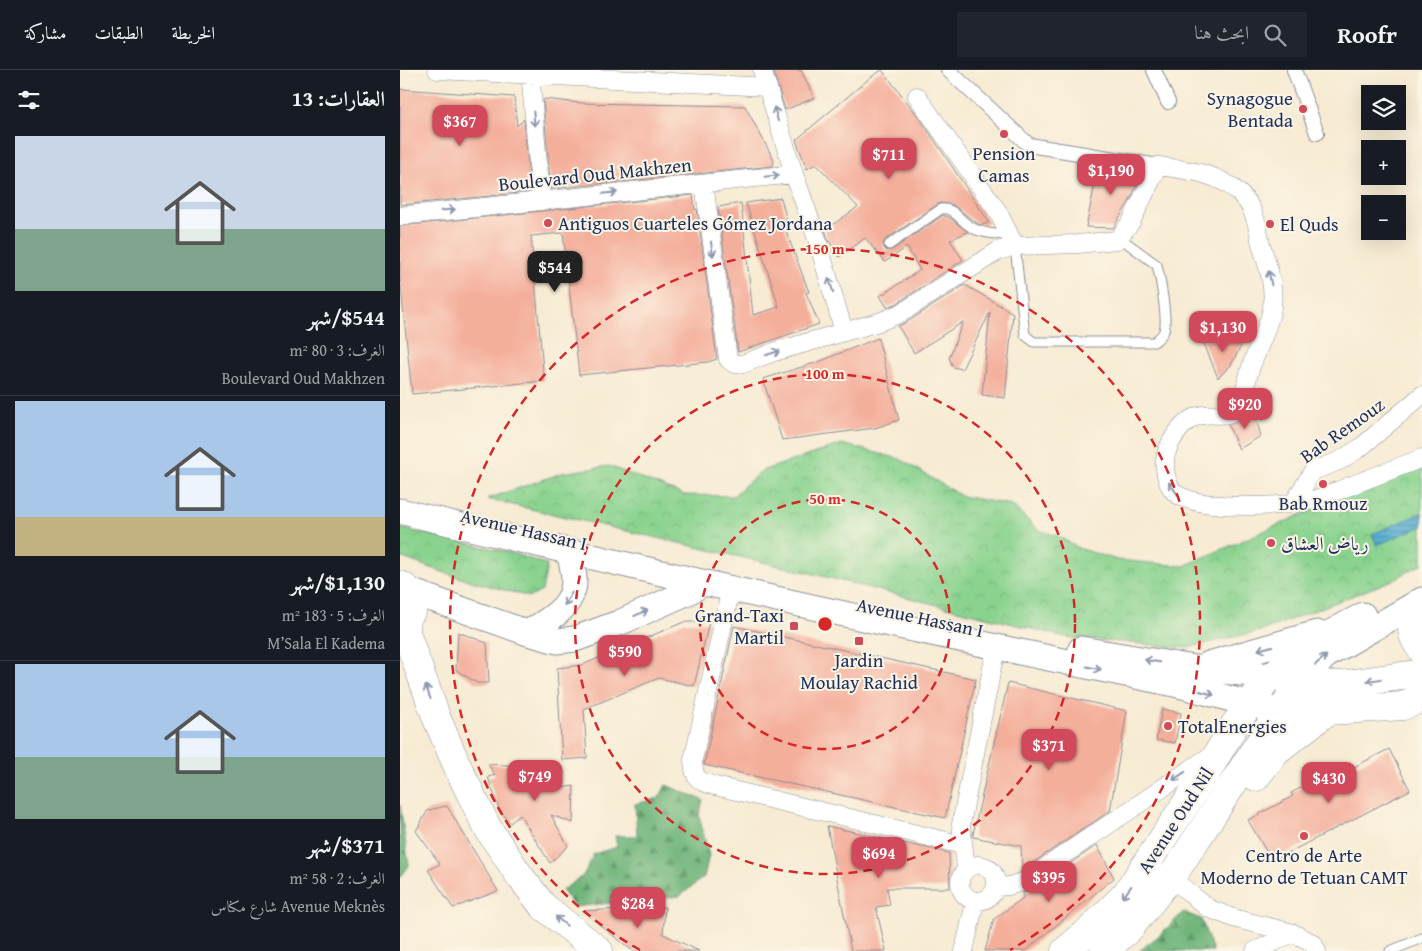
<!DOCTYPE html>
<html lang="ar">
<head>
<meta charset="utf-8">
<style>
	body { margin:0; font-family:"Gentium Book Plus",Amiri,serif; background:#20242c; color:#f1f3f6; direction:rtl; height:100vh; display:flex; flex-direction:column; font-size:19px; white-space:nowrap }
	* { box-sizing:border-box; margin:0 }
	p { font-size:16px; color:#9ea1a6 }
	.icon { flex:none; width:28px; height:28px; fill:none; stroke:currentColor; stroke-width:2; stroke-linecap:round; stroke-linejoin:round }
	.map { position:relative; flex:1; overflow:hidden; direction:ltr }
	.side { display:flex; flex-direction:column; background:#171b24; width:400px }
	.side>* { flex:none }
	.fabs { position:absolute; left:961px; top:15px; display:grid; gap:10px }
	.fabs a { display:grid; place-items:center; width:45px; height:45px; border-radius:0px; background:#171b24; box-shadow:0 5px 20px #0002; font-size:25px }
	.price { position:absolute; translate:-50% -42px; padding:0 11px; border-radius:10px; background:#d1495b; color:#fff; font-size:16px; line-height:32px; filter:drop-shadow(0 1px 2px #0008) }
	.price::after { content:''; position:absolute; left:50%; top:30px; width:15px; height:11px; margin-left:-8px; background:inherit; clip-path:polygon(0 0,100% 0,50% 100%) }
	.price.active { background:#222; color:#fff }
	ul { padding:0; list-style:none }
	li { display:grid; align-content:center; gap:10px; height:265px; padding:0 15px }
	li+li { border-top:1px solid #363941 }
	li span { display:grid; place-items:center; height:155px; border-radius:0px; color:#555 }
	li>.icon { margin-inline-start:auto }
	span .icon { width:90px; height:90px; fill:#fffc; stroke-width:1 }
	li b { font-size:21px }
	h2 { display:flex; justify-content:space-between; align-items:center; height:60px; padding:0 15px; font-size:21px }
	header { display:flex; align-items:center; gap:30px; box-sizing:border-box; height:70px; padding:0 25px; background:#171b24; border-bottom:1px solid #363941 }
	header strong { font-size:24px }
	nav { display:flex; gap:28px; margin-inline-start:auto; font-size:18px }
	.search { width:350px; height:45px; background:#20242c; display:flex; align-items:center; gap:12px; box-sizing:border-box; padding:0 18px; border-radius:0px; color:#9ea1a6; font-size:19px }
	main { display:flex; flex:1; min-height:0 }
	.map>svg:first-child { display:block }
	.forest { fill:url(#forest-firs); stroke:#45726c }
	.park { fill:url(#park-crowns); stroke:#528176 }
	.water { fill:url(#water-rules); stroke:#376e98 }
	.building { fill:#f4af9b }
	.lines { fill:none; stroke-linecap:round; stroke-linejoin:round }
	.service-casing { stroke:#898d98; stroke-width:11 }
	.pedestrian-casing { stroke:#898d98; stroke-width:16 }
	.minor-casing { stroke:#898d98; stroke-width:19 }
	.secondary-casing { stroke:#898d98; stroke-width:27 }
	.primary-casing { stroke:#898d98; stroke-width:29 }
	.service { stroke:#fff; stroke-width:9 }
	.pedestrian { stroke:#fff; stroke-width:14 }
	.minor { stroke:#fff; stroke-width:18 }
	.secondary { stroke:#fff; stroke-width:25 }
	.primary { stroke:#fff; stroke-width:28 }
	.oneway { stroke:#8d97ae }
	.ring { fill:none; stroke:#d62828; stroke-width:2.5; stroke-dasharray:9 6 }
	.poi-dot { fill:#d1495b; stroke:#fcf5e5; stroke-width:2 }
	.labels { text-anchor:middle; stroke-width:4; stroke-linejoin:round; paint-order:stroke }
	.poi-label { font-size:19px; fill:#1b2f5e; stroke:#fcf5e5 }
	.street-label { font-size:19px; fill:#1b2f5e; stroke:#fcf5e5 }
	.centre { fill:#d62828; stroke:#fcf5e5; stroke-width:2.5 }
	.ring-label { font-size:15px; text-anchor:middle; font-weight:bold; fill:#d62828; stroke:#fcf5e5; stroke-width:4; stroke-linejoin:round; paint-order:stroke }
</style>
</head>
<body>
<header>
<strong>Roofr</strong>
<div class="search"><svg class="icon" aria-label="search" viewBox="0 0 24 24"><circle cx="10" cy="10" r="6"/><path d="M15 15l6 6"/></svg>ابحث هنا</div>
<nav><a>الخريطة</a><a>الطبقات</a><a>مشاركة</a></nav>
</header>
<main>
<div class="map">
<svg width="1022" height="881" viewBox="0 0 1022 881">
	<defs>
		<pattern id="forest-firs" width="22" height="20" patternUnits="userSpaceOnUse" patternTransform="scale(1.25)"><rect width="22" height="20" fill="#6fb57a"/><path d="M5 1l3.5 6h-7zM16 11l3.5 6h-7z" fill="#5a9467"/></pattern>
		<pattern id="park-crowns" width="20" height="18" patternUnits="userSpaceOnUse" patternTransform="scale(1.25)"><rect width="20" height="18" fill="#8ad38f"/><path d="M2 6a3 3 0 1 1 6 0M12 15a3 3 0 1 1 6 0" fill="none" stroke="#76b57e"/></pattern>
		<pattern id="water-rules" width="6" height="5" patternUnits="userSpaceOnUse" patternTransform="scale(1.25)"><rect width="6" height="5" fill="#53acd1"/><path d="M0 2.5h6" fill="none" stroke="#448cad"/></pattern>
	</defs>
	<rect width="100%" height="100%" fill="#fcf5e5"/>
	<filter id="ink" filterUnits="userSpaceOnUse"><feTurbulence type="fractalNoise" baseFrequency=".02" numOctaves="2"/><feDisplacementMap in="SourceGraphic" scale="10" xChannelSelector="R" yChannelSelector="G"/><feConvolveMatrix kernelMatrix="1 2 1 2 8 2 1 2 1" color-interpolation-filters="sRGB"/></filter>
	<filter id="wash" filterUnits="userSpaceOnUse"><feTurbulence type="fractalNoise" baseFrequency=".0096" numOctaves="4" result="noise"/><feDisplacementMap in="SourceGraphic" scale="20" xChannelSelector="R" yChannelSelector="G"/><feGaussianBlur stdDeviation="1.12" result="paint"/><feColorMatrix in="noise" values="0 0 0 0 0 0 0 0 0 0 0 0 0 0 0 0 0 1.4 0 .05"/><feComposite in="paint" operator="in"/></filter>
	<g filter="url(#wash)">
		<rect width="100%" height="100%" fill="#f7ebd3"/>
		<path class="forest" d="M266,715L303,730L299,746L309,785L304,807L280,826L174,837L162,820L183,806L194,784L217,777L215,766H237L235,734L259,728Z
			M0,735L9,796L0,808Z
			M783,842L801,849L813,881H739L761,864Z"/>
		<path class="park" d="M442,374L500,389L561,426L612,435L638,460L658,466L678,478L717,490L784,496L1022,392V494L993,510L864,560L786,578L665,567L410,503L87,429L162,403L209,396L284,425L333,426L361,401Z
			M0,458L116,484L147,495L142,521L130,527L57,507L0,487Z"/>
		<path class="water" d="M1022,443V456L977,475L972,464Z"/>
		<g id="blocks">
			<path class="building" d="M373,0H401L414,28L385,40Z
				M482,0L521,50L589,152L583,155L578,154L553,135L540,133L485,170L483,173L484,178L487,181L492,180L543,145L550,148L568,162L550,170L563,190L496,234L487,237L480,226L520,200L507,177L485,192L465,168L439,187L428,169L425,160L458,137L416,94L407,99L396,70L471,7Z
				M0,19L114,27L117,56L124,49L130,122L0,135Z
				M145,29L179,33L345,36L374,90L373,96L151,119L143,30Z
				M699,95L743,102L729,132L713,158L686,157Z
				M293,125L295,140L297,139L317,289L308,292L179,305L163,163L131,166L144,311L12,324L0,208V156Z
				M381,128L388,156H384L409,222L406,223L419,254L338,282L318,137L341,133L353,245L379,237L346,133Z
				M565,215L613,243L605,328L582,325L590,242L562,299L553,297L549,288L563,252L514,283L498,256L507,252Z
				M846,267L831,295L818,308L803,271Z
				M478,268L499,350L475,358L382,370L363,309L418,292Z
				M854,342L861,366L839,379L828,355L840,350L847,343Z
				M284,552H309L294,616L259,608L184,639L187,688L162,690L157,598L182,595Z
				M334,556L576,609L545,748L304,695Z
				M58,562L87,573L89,613H77L56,600Z
				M608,613L727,641L710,741L622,800L621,776L573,767V764Z
				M762,639L781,643L775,673L756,670Z
				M989,679L1010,720L872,791L848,750L893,726L891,723L946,694L950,699Z
				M88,694L161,698V718L174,716L173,753L151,745L168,776L150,793L120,745L110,753L99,739L88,707L95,705Z
				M47,736L98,821L53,838L28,800L40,794L16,761L28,740Z
				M427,756L549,783L550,818H487L490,835L476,837L486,881H451Z
				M697,775L714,808L625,881H585L594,849L623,828V823L631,820Z
				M265,837L263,864L299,881H233L182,841Z"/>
		</g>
	</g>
	<g filter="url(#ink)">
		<use href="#blocks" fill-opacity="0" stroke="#898d98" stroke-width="1"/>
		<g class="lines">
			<g class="service-casing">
				<path id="service" d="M489,175L541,139C554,137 561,152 571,157C581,164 598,164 610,166
					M615,176L625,265L634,272H754C758,269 762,266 764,261C768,250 760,207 757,195L720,168
					M990,881L1022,868"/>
			</g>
			<g class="pedestrian-casing">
				<path id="pedestrian" d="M548,0L629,75L758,96
					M754,0L768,32
					M894,0L917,63"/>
			</g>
			<g class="minor-casing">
				<path id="minor" d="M37,0L368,17
					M130,0L141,130
					M362,0L394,104L417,169L444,262
					M517,26L598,142L615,176
					M304,114L328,289L334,294H343L374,282L479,252L501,243L598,181L615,176L678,174L717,170L731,152L758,96C785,100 818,102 839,123C846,129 852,139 855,148C858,156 859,165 861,174C867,194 875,215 872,237C869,257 859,275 852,294C848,304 843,330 838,337C830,349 816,343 803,345C785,347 771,368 766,384C763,397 766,418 778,425C803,440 889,438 916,429C923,427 930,423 937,421C966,410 994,399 1022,388
					M0,146L394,104
					M893,434L913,401L939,391L960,378L1022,325
					M331,518L293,690C294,709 297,711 315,716L563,775
					M560 813a18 18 0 1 1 36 0a18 18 0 1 1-36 0Z
					M566,799L561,754L596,578
					M770,807L808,838L833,848L893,863L913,873L917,881
					M597,817L609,816L625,811L813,684
					M564,881L575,832
					M855,881L893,863"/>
			</g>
			<g class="secondary-casing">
				<path id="secondary" d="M0,441C254,503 509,560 765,612C803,620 841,633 879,641L905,605L927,585L1022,530
					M10,521L128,563L157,571L175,569L219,553L288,522L304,513
					M128,563C148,550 175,537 174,509C174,500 171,491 169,482
					M681,579L794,598L870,606L917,570L963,545
					M809,594L917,563"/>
			</g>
			<g class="primary-casing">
				<path id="primary" d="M0,515C17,522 19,544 0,550
					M1017,534C1008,549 1010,567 1022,580
					M7,547L6,563L37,649L59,700L87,757L119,805L143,836L199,881
					M856,707L876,681L928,641
					M665,881L690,860L726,824L805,705L834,656L870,606L899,613L940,615L1022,603
					M704,881L730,858L777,799L860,672L879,641H928L1003,636L1022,628"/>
			</g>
			<use href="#service" class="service"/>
			<use href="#pedestrian" class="pedestrian"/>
			<use href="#minor" class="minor"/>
			<use href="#secondary" class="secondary"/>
			<use href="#primary" class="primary"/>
		</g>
		<defs><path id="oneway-shaft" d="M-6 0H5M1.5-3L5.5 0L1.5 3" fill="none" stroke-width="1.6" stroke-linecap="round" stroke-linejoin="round" transform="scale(1.25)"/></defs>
		<g class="oneway">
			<use href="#oneway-shaft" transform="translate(376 44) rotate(-106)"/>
			<use href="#oneway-shaft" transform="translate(134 49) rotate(85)"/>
			<use href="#oneway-shaft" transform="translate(372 106) rotate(-6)"/>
			<use href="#oneway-shaft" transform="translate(210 123) rotate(-6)"/>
			<use href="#oneway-shaft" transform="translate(48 140) rotate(-6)"/>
			<use href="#oneway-shaft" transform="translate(312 179) rotate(82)"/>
			<use href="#oneway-shaft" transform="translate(870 208) rotate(-101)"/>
			<use href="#oneway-shaft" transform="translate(431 215) rotate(-107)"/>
			<use href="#oneway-shaft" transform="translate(373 283) rotate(-18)"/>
			<use href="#oneway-shaft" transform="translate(773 418) rotate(-125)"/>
			<use href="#oneway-shaft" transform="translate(168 529) rotate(120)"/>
			<use href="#oneway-shaft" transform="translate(241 543) rotate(-24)"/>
			<use href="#oneway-shaft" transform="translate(865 578) rotate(164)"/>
			<use href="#oneway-shaft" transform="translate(921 590) rotate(-40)"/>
			<use href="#oneway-shaft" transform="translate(752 591) rotate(-170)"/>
			<use href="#oneway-shaft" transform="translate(694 598) rotate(12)"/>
			<use href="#oneway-shaft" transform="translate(974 610) rotate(172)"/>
			<use href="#oneway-shaft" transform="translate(28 622) rotate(-110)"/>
			<use href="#oneway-shaft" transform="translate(807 623) rotate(16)"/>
			<use href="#oneway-shaft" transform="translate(779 706) rotate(146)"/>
			<use href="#oneway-shaft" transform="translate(727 822) rotate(126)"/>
			<use href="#oneway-shaft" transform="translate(161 851) rotate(-140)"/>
		</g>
	</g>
	<g class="ring">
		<circle cx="425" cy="554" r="125"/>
		<circle cx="425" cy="554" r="250"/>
		<path d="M240 880A375 375 0 1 1 610 880"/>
	</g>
	<g class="poi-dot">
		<circle cx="903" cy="39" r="5"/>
		<circle cx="604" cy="64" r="5"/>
		<circle cx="148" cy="153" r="5"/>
		<circle cx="870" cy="154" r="5"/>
		<circle cx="923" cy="414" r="5"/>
		<circle cx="871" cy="473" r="5"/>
		<rect x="389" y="551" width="10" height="10" rx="2.5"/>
		<rect x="454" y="566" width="10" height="10" rx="2.5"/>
		<circle cx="768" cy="656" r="5"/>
		<circle cx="904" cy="766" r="5"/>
	</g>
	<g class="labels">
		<g class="poi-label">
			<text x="893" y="35" text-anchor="end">Synagogue<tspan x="893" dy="22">Bentada</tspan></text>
			<text x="604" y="90">Pension<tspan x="604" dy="22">Camas</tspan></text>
			<text x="158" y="160" text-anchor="start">Antiguos Cuarteles Gómez Jordana</text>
			<text x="880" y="161" text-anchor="start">El Quds</text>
			<text x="923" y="440">Bab Rmouz</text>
			<text x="881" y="480" text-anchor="start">رياض العشاق</text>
			<text x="384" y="552" text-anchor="end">Grand-Taxi<tspan x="384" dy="22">Martil</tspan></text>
			<text x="459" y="597">Jardin<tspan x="459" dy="22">Moulay Rachid</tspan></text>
			<text x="778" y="663" text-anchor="start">TotalEnergies</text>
			<text x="904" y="792">Centro de Arte<tspan x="904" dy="22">Moderno de Tetuan CAMT</tspan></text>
		</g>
		<g class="street-label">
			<text transform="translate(195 104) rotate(-6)" y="7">Boulevard Oud Makhzen</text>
			<text transform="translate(942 360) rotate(-35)" y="7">Bab Remouz</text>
			<text transform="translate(124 459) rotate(13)" y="7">Avenue Hassan I</text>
			<text transform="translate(520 547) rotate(12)" y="7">Avenue Hassan I</text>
			<text transform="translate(775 750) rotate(-57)" y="7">Avenue Oud Nil</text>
		</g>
	</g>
	<circle cx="425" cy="554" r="8" class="centre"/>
	<g class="ring-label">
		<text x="425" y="184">150 m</text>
		<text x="425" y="309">100 m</text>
		<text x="425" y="434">50 m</text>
	</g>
</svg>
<div class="fabs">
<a><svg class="icon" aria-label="layers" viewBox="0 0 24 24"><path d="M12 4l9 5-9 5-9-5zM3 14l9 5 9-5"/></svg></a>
<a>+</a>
<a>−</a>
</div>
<b class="price" style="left:60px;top:77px">$367</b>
<b class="price" style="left:489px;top:110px">$711</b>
<b class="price" style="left:711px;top:126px">$1,190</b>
<b class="price active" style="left:155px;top:223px">$544</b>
<b class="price" style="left:823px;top:283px">$1,130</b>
<b class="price" style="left:845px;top:360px">$920</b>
<b class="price" style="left:225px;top:607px">$590</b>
<b class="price" style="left:649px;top:701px">$371</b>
<b class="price" style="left:135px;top:732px">$749</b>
<b class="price" style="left:929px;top:734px">$430</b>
<b class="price" style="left:479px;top:809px">$694</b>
<b class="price" style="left:649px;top:833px">$395</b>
<b class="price" style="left:238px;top:859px">$284</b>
</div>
<section class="side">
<h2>العقارات: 13<svg class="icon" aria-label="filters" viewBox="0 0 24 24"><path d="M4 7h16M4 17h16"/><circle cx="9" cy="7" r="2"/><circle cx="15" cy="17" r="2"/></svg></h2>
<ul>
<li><span style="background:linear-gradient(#c9d6e8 60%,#7fa58c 0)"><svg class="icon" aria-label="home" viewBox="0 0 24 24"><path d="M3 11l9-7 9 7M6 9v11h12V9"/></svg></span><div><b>$544/شهر</b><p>الغرف: 3 · 80 m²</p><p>Boulevard Oud Makhzen</p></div></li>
<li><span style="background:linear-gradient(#a9c7e8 75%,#c2b280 0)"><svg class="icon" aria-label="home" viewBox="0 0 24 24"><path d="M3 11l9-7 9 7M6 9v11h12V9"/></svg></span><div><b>$1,130/شهر</b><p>الغرف: 5 · 183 m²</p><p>M’Sala El Kadema</p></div></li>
<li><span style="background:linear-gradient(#a9c7e8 60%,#7fa58c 0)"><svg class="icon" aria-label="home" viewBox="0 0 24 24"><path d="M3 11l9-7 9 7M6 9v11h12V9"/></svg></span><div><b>$371/شهر</b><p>الغرف: 2 · 58 m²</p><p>Avenue Meknès شارع مكناس</p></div></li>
</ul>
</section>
</main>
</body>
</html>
